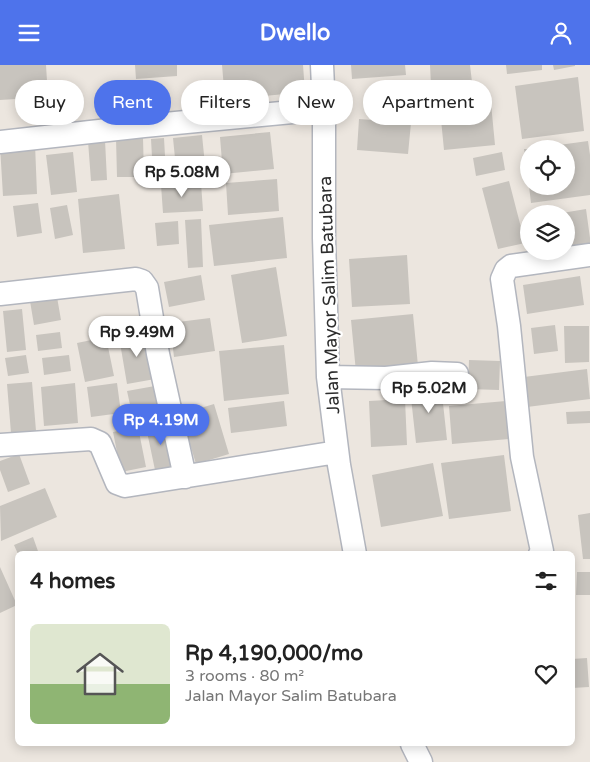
<!DOCTYPE html>
<html lang="en">
<head>
<meta charset="utf-8">
<style>
	body { margin:0; font-family:"Varela Round",sans-serif; background:#f6f6f6; color:#222; height:100vh; display:flex; flex-direction:column; font-size:19px; white-space:nowrap }
	* { box-sizing:border-box; margin:0 }
	p { font-size:16px; color:#767676 }
	.icon { flex:none; width:28px; height:28px; fill:none; stroke:currentColor; stroke-width:2; stroke-linecap:round; stroke-linejoin:round }
	.map { position:relative; flex:1; overflow:hidden }
	.side { position:absolute; left:15px; top:486px; width:560px; height:195px; display:flex; flex-direction:column; background:#fff; border-radius:8px; box-shadow:0 2px 12px #0003 }
	.side>* { flex:none }
	.top-card { position:absolute; left:15px; top:15px; width:560px; height:45px; display:flex; gap:10px }
	.buttons { position:absolute; left:520px; top:75px; display:grid; gap:10px }
	.buttons a { display:grid; place-items:center; width:55px; height:55px; border-radius:50%; background:#fff; box-shadow:0 2px 12px #0003; font-size:25px }
	.price { position:absolute; translate:-50% -42px; padding:0 11px; border-radius:18px; background:#fff; color:#222; font-size:16px; line-height:32px; filter:drop-shadow(0 1px 2px #0008) }
	.price::after { content:''; position:absolute; left:50%; top:30px; width:15px; height:11px; margin-left:-8px; background:inherit; clip-path:polygon(0 0,100% 0,50% 100%) }
	.price.current { background:#4e73eb; color:#fff }
	ul { padding:0; list-style:none }
	li { display:flex; align-items:center; gap:15px; height:125px; padding:0 15px }
	li+li { border-top:1px solid #e0e0e0 }
	li span { display:grid; place-items:center; flex:none; width:140px; height:100px; border-radius:8px; color:#555 }
	li>.icon { margin-inline-start:auto }
	span .icon { width:60px; height:60px; fill:#fffc; stroke-width:1 }
	li b { font-size:21px }
	h2 { display:flex; justify-content:space-between; align-items:center; height:60px; padding:0 15px; font-size:21px }
	.pill { padding:0 18px; border-radius:22px; background:#fff; box-shadow:0 2px 12px #0003; font-size:18px; line-height:45px }
	.pill.current { background:#4e73eb; color:#fff }
	header { display:flex; justify-content:space-between; align-items:center; height:65px; padding:0 15px; background:#4e73eb; color:#fff; font-size:22px; font-weight:700 }
	.map>svg:first-child { display:block }
	.building { fill:#c8c4be }
	.lines { fill:none; stroke-linecap:round; stroke-linejoin:round }
	.minor-casing { stroke:#b3b6be; stroke-width:25 }
	.minor { stroke:#fff; stroke-width:22 }
	.labels { text-anchor:middle; stroke-width:4.5; stroke-linejoin:round; paint-order:stroke }
	.street-label { font-size:18px; fill:#2c2c2c; stroke:#fff }
</style>
</head>
<body>
<header><svg class="icon" aria-label="menu" viewBox="0 0 24 24"><path d="M4 6h16M4 12h16M4 18h16"/></svg>Dwello<svg class="icon" aria-label="person" viewBox="0 0 24 24"><circle cx="12" cy="8" r="4"/><path d="M4 21q1-7 8-7t8 7"/></svg></header>
<div class="map">
<svg width="590" height="697" viewBox="0 0 590 697">
	<rect width="100%" height="100%" fill="#ece6df"/>
	<path class="building" d="M0,0H46L48,32L0,35Z
		M135,0H177V11L136,14Z
		M222,0H303L305,27L225,35Z
		M351,0H405L406,10L352,14Z
		M430,0H470L472,17L431,20Z
		M506,0H542V5L507,9Z
		M553,0H575V1L554,5Z
		M578,12L584,66L522,74L515,21Z
		M490,28L495,80L444,85L439,34Z
		M359,54L411,58L408,89L357,85Z
		M270,67L274,104L223,109L220,72Z
		M202,70L206,110L177,113L173,73Z
		M116,73H143L144,112H117Z
		M164,73L166,109L153,110L151,74Z
		M105,75L107,115L91,116L88,76Z
		M588,76L590,90V130L531,138L529,121H566V84H537V83Z
		M35,79L37,129L3,131L0,81Z
		M524,84H529V110H528Z
		M73,87L77,127L51,130L46,90Z
		M502,87L505,105L476,111L473,93Z
		M277,114L279,146L228,150L226,118Z
		M509,116L525,178L498,184L482,123Z
		M201,118L203,146L163,148L161,120Z
		M119,129L125,184L83,188L78,134Z
		M38,138L42,168L17,172L13,141Z
		M67,140L73,170L55,174L50,143Z
		M586,144L590,173V180L566,184V149H562V148Z
		M283,152L287,193L214,201L209,160Z
		M201,154L203,202L188,203L185,155Z
		M178,156L179,179L157,181L155,158Z
		M407,190L410,239L352,242L349,194Z
		M276,202L287,271L242,278L231,210Z
		M201,210L205,235L169,242L164,217Z
		M580,211L584,240L527,249L523,220Z
		M57,232L61,255L34,260L30,236Z
		M22,244L26,285L7,287L3,246Z
		M413,249L418,301L356,307L351,255Z
		M210,253L215,286L174,292L170,258Z
		M555,260L558,286L534,289L531,263Z
		M564,261H589V297L565,298Z
		M60,267L62,283L38,286L36,270Z
		M147,267L155,314L127,319L119,272Z
		M106,272L114,311L85,317L77,278Z
		M284,280L289,329L224,336L219,286Z
		M26,290L29,308L8,311L5,293Z
		M69,290L71,306L44,310L42,293Z
		M469,295L500,296L499,325L468,324Z
		M587,304L590,334L527,342L524,312Z
		M32,317L36,366L11,368L7,319Z
		M75,318L78,358L44,361L41,322Z
		M117,318L121,348L91,352L87,322Z
		M441,320L447,375L416,378L410,324Z
		M155,321L161,347L133,353L127,326Z
		M405,334L407,380L371,382L369,336Z
		M284,336L287,361L231,368L228,343Z
		M506,336L509,374L452,379L449,341Z
		M214,339L229,389L196,399L181,349Z
		M590,346V358L567,359L566,347Z
		M167,357L175,401L155,405L146,362Z
		M138,362L146,402L121,407L113,367Z
		M19,389L30,419L8,427L0,405V396Z
		M504,390L511,446L449,454L441,398Z
		M433,398L443,451L381,462L372,410Z
		M45,423L57,452L1,476L0,441Z
		M590,448V494H583L578,450Z
		M33,472L39,489H18L14,480Z
		M0,502L17,540L0,548Z
		M577,507H590V530H576Z
		M587,593L589,622L572,623V594Z"/>
	<g class="lines">
		<g class="minor-casing">
			<path id="minor" d="M322,0L324,44V173L328,312L339,400L355,489
				M0,77L144,61L324,44
				M0,229L136,214L142,216L147,223L158,289L185,412
				M328,312L386,313L432,308L457,309
				M0,380L91,374L100,378L117,418L125,421L337,387
				M540,489L542,486L522,392L509,261L502,214L506,205L511,201L590,190
				M412,679L421,697"/>
		</g>
		<use href="#minor" class="minor"/>
	</g>
	<g class="labels">
		<g class="street-label">
			<text transform="translate(329 230) rotate(-92)" y="6">Jalan Mayor Salim Batubara</text>
		</g>
	</g>
</svg>
<div class="buttons">
<a><svg class="icon" aria-label="locate" viewBox="0 0 24 24"><circle cx="12" cy="12" r="6"/><path d="M12 2v4M12 18v4M2 12h4M18 12h4"/></svg></a>
<a><svg class="icon" aria-label="layers" viewBox="0 0 24 24"><path d="M12 4l9 5-9 5-9-5zM3 14l9 5 9-5"/></svg></a>
</div>
<b class="price" style="left:182px;top:133px">Rp 5.08M</b>
<b class="price" style="left:137px;top:293px">Rp 9.49M</b>
<b class="price" style="left:429px;top:349px">Rp 5.02M</b>
<b class="price current" style="left:161px;top:381px">Rp 4.19M</b>
<div class="top-card">
<a class="pill">Buy</a>
<a class="pill current">Rent</a>
<a class="pill">Filters</a>
<a class="pill">New</a>
<a class="pill">Apartment</a>
</div>
<section class="side">
<h2>4 homes<svg class="icon" aria-label="filters" viewBox="0 0 24 24"><path d="M4 7h16M4 17h16"/><circle cx="9" cy="7" r="2"/><circle cx="15" cy="17" r="2"/></svg></h2>
<ul>
<li><span style="background:linear-gradient(#dfe7d0 60%,#8fb573 0)"><svg class="icon" aria-label="home" viewBox="0 0 24 24"><path d="M3 11l9-7 9 7M6 9v11h12V9"/></svg></span><div><b>Rp 4,190,000/mo</b><p>3 rooms · 80 m²</p><p>Jalan Mayor Salim Batubara</p></div><svg class="icon" aria-label="heart" viewBox="0 0 24 24"><path d="M12 20l-8-8c-3-5 5-10 8-4 3-6 11-1 8 4z"/></svg></li>
</ul>
</section>
</div>
</body>
</html>
